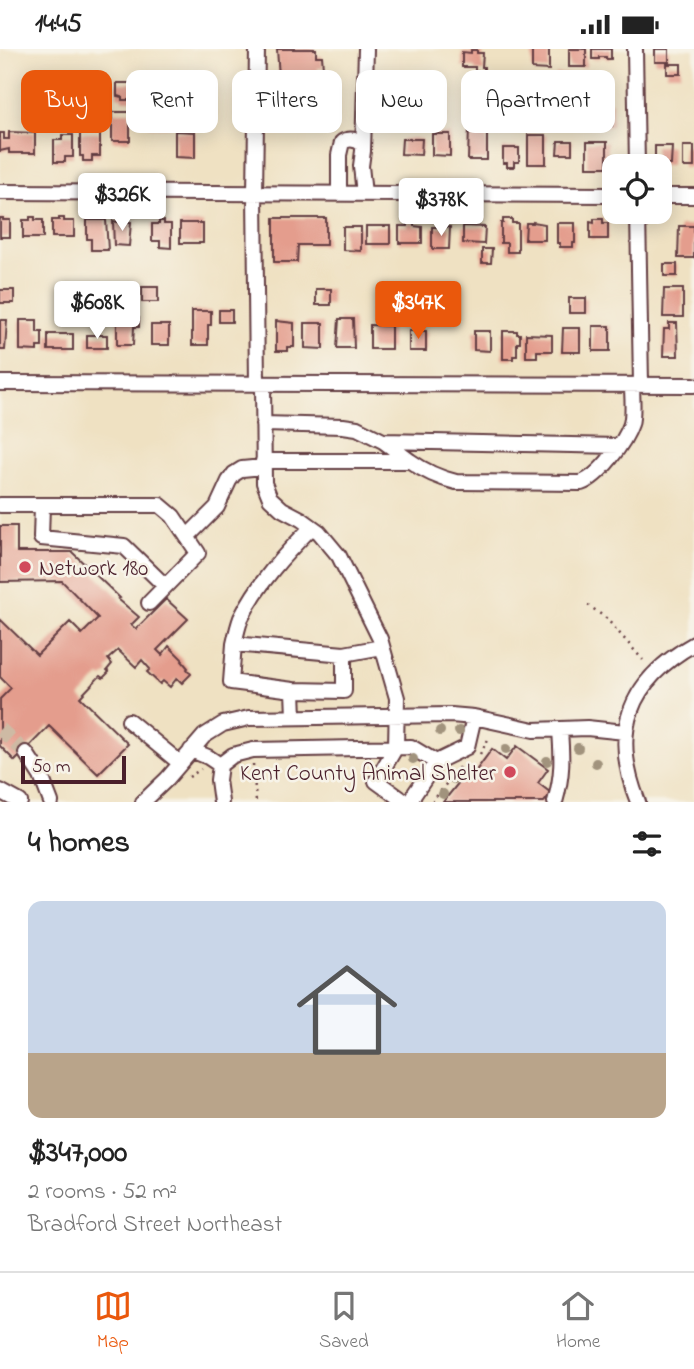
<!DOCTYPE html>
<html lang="en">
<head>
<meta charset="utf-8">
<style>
	body { margin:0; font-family:"Indie Flower",sans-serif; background:#f2f2f2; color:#222; height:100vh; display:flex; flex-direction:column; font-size:26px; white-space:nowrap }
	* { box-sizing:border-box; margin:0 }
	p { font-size:23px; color:#767676 }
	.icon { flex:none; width:38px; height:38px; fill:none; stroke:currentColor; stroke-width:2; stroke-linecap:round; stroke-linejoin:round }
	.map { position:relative; height:753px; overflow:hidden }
	.panel { display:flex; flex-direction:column; background:#fff; flex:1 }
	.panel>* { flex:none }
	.banner { position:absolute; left:21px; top:21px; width:653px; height:63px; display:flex; gap:14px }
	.controls { position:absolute; left:602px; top:105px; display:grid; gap:14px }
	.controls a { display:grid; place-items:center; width:70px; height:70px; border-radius:14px; background:#fff; box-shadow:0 4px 18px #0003; font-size:35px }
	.scale { position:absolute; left:21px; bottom:18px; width:105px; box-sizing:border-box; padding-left:7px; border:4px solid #4a1f2b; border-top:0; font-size:19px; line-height:24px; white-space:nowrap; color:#4a1f2b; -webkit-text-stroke:5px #f7f3e8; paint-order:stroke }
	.price { position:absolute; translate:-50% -60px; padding:0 16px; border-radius:7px; background:#fff; color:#222; font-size:23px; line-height:46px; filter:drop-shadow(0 2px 4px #0008) }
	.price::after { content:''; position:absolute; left:50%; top:42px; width:21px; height:16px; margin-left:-10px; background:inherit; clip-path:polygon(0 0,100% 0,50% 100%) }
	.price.current { background:#ea580c; color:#fff }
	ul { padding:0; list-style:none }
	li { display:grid; align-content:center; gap:14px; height:371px; padding:0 28px }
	li span { display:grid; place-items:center; height:217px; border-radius:14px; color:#555 }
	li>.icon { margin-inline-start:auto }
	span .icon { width:126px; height:126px; fill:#fffc; stroke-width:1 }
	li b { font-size:30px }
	h2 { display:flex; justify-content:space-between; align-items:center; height:84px; padding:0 28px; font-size:30px }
	.tag { padding:0 24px; border-radius:14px; background:#fff; box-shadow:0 4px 18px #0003; font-size:24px; line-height:63px }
	.tag.current { background:#ea580c; color:#fff }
	.status { display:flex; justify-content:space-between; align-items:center; height:49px; padding:0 35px; background:#fff; direction:ltr }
	.status svg { height:19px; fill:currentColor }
	.tab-bar { display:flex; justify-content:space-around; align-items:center; height:98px; border-top:2px solid #e0e0e0; background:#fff; font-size:19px; color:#767676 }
	.tab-bar a { display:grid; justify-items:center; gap:4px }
	.tab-bar .current { color:#ea580c }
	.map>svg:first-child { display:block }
	.building { fill:#e49d8d }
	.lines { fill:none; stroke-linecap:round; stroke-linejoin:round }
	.minor-tunnel { stroke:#cebaa4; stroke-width:14; stroke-dasharray:14 7; stroke-linecap:butt }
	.minor-casing { stroke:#633c42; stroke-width:18 }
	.path { stroke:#633c42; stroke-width:2.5; stroke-dasharray:2 5; stroke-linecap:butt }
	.minor { stroke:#fff; stroke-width:14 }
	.tree { fill:#a1937d }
	.poi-dot { fill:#d1495b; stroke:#f7f3e8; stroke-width:2.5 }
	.labels { text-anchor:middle; stroke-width:5; stroke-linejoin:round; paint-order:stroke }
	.poi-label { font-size:23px; fill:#4a1f2b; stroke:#f7f3e8; text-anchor:start }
</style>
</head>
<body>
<div class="status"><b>14:45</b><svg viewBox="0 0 49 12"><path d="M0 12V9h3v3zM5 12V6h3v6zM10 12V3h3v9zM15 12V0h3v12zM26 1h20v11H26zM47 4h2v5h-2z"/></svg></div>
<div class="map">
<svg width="694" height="753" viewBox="0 0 694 753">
	<rect width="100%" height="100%" fill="#f7f3e8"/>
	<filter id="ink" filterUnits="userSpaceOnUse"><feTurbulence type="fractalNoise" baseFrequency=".0143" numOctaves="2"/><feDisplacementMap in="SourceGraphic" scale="14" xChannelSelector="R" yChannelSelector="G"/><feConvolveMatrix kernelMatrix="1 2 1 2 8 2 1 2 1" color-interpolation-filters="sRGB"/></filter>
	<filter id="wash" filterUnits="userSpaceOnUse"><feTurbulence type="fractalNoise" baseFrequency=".00686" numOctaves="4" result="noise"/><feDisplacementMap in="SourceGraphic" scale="28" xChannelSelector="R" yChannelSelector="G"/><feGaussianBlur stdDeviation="1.57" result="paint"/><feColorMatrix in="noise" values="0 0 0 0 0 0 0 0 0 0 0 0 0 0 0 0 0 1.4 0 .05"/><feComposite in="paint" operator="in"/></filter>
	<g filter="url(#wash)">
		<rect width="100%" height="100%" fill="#efe1c2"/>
		<g id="blocks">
			<path class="building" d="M277,0H316V7H322L323,19H318L319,44L288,45V41H280Z
				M532,0H549V21L532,20Z
				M569,0H586V18H569Z
				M592,0H611V10H606V8H599V10H592Z
				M655,0H669V13H655Z
				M471,1H477V4H483L482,18H484V22H475V18H462V3L471,4Z
				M667,15H681V25H667Z
				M556,25H567V39L556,38Z
				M486,30H502V47H486Z
				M117,34H137V51H122V48L117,47Z
				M142,34H152V46H142Z
				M186,42H201V59H186Z
				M153,46H170V78H148V57H152Z
				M590,53H612V77H595V68H590Z
				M63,54H77V69H63Z
				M93,56H107V72H92Z
				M112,63H130V92H112Z
				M469,78L487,79V111H468Z
				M175,82L195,83V109L175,108Z
				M9,83L35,84V104H9V100L0,102V84H4V90H9Z
				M80,84H100V107H92V112H83V107H80Z
				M432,85H450V107L432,106Z
				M62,86H73V108H65V113H54V91H62Z
				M528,86H546V115H528Z
				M402,90H422L421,106L401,105Z
				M558,92H572V105H557Z
				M587,93H607V118H587Z
				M655,97H672L671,116H661V113H655Z
				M683,97H694V118H683Z
				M503,99H519V113H514V118H507V114H503Z
				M30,168H35V171H43V189H23V171H30Z
				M0,169H3V171H10V188H0Z
				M59,169H64V172H74V188H52V171H59Z
				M274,169H326V196H298L297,213H274Z
				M118,170H124V173H131L129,197L114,196L113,172L118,173Z
				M503,170H512V174H518V203H507V194H501V174H503Z
				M594,170H603V174H608V190H590V173L594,174Z
				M87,171H106L108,201H91V190H87Z
				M159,172H164V175H171V199L160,198V192H152V175H159Z
				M533,173L545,175V191H525L526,174H533Z
				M180,174H203V194H180Z
				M408,174H414V177L422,178V194H399V177H408Z
				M557,174H575V194H573V198H560V194H557Z
				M366,177H390V195H366Z
				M463,177L485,178L484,195L463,194Z
				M679,177H694V209H678Z
				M343,178H361V202L343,201Z
				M432,178H450L449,200H432Z
				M482,200H492L491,214H482Z
				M664,215H677V227H664Z
				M80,238H93V250L80,249Z
				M110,238H121V251H110Z
				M142,238H158V253H142Z
				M316,240H331V256H316Z
				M664,240H683V268H663Z
				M0,241H14V254H0Z
				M569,249H586V264H569Z
				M219,261H232V273H219Z
				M192,262H211V276H208V296H192Z
				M117,269H139V278H134L133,296H117Z
				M339,270H353L354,299H337Z
				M0,271H7L5,301H0Z
				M20,271H37V283H42V298H37V302L20,301Z
				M276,272L294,274V298H287V302H276Z
				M305,274H323V300L305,299Z
				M669,274H677L678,307H663L664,280H669Z
				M151,276H169V296H151Z
				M370,276L391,277V300H370Z
				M593,277H610V302H593Z
				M563,279H580V303H562Z
				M409,282H426V302H409Z
				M474,282H490V302L474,301Z
				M503,282H517V285H520V294H517V307H513V310H503Z
				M48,285H73V301H48Z
				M526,285L552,286V302H537V308H526Z
				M87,286H107V299H87Z
				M0,477H17V503H72L120,549L118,550L139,568L131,576L136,580L166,550L188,570L157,601L162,606L169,597L183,611L182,612L188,619L187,620L191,625L182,634L177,629L170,638L163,632L160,635L147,623L150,620L142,611L136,618L118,601L108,610L112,615L107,621L109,623L103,629L100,627L80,648L128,695L98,725L49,677L15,712L0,697V650L11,639L0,628V570L37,606L70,573L82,585L98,569L62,532L0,533Z
				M517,697L548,720L538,734L551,744L544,753H443L464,727L469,731L492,700L506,711Z"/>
		</g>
	</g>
	<g filter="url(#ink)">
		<use href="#blocks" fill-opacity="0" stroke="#633c42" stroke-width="2"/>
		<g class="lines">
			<path class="minor-tunnel" d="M0,680L26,704"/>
			<g class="minor-casing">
				<path id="minor" d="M257,0L255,144L257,335
					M635,0L637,117
					M0,143L614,146
					M339,145V106L342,93C349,89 357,90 363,96
					M364,145L361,117L363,102L366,0
					M660,147H694
					M638,163L641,335
					M0,334L694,336
					M263,335L264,434L270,449L282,460L301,470L319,483L339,507L380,590L397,649L396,698L376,732L405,753
					M263,375L343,377L357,379L383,392L410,412
					M383,392L619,397
					M263,412H410C424,422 439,429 456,433L581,434C599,428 625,393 631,375C634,363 632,348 632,336
					M0,456H160L173,467L198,504L149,554
					M42,456L41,489L124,497L165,537
					M187,488L217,458L229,432L234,425L242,420L263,418
					M234,595C236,586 238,577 241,569C258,534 285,505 312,478
					M344,605L382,598
					M293,641L231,633L234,595L344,605V642L293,641L294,668
					M129,672L180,714
					M191,701L208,708L220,716
					M26,704L41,727L51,753
					M0,742L20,753
					M143,753L167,730L204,687L223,675L249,669L451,666L474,668L534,681L587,679L625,683
					M221,753L218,731L220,716L233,706L253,701L411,698L436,713
					M409,753L436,713L467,698L474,668
					M555,753C563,725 562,709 560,681
					M638,753C610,683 628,632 694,595"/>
			</g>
			<path class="path" d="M588,556L606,569L643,611
				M480,705L490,687
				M253,715L256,753
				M189,728L201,720
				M432,753L460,717"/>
			<use href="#minor" class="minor"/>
		</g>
		<g class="tree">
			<circle cx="440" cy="682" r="5"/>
			<circle cx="459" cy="682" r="5"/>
			<circle cx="578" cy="699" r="5"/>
			<circle cx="506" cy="700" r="5"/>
			<circle cx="413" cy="710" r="5"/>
			<circle cx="547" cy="712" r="5"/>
			<circle cx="596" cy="714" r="5"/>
			<circle cx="454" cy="730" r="5"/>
			<circle cx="443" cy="745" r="5"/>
		</g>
	</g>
	<g class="poi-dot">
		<circle cx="25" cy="518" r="7"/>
		<circle cx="510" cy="723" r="7"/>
	</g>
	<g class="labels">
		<g class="poi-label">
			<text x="39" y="526">Network 180</text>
			<text x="496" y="731" text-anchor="end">Kent County Animal Shelter</text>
		</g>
	</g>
</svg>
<div class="controls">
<a><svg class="icon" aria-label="locate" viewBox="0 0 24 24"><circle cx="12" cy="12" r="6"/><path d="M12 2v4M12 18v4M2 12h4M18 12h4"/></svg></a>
</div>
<div class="scale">50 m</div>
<b class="price" style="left:122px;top:184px">$326K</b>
<b class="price" style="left:441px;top:189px">$378K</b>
<b class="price" style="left:97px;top:292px">$608K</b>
<b class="price current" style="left:418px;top:292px">$347K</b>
<div class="banner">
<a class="tag current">Buy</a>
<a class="tag">Rent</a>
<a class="tag">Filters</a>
<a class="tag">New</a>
<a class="tag">Apartment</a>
</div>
</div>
<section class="panel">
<h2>4 homes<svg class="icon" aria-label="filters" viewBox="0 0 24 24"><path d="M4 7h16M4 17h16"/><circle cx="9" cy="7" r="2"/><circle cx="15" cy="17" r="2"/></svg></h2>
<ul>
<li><span style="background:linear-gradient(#c9d6e8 70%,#b9a48a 0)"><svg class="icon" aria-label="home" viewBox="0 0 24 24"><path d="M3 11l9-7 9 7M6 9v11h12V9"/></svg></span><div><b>$347,000</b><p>2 rooms · 52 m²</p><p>Bradford Street Northeast</p></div></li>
</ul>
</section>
<nav class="tab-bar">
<a class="current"><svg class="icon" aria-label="map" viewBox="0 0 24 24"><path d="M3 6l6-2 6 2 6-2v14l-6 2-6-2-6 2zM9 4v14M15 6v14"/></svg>Map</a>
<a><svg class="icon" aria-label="saved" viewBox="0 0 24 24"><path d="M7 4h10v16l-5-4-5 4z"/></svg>Saved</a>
<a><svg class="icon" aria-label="home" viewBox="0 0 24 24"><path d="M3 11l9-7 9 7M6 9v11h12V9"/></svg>Home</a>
</nav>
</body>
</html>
